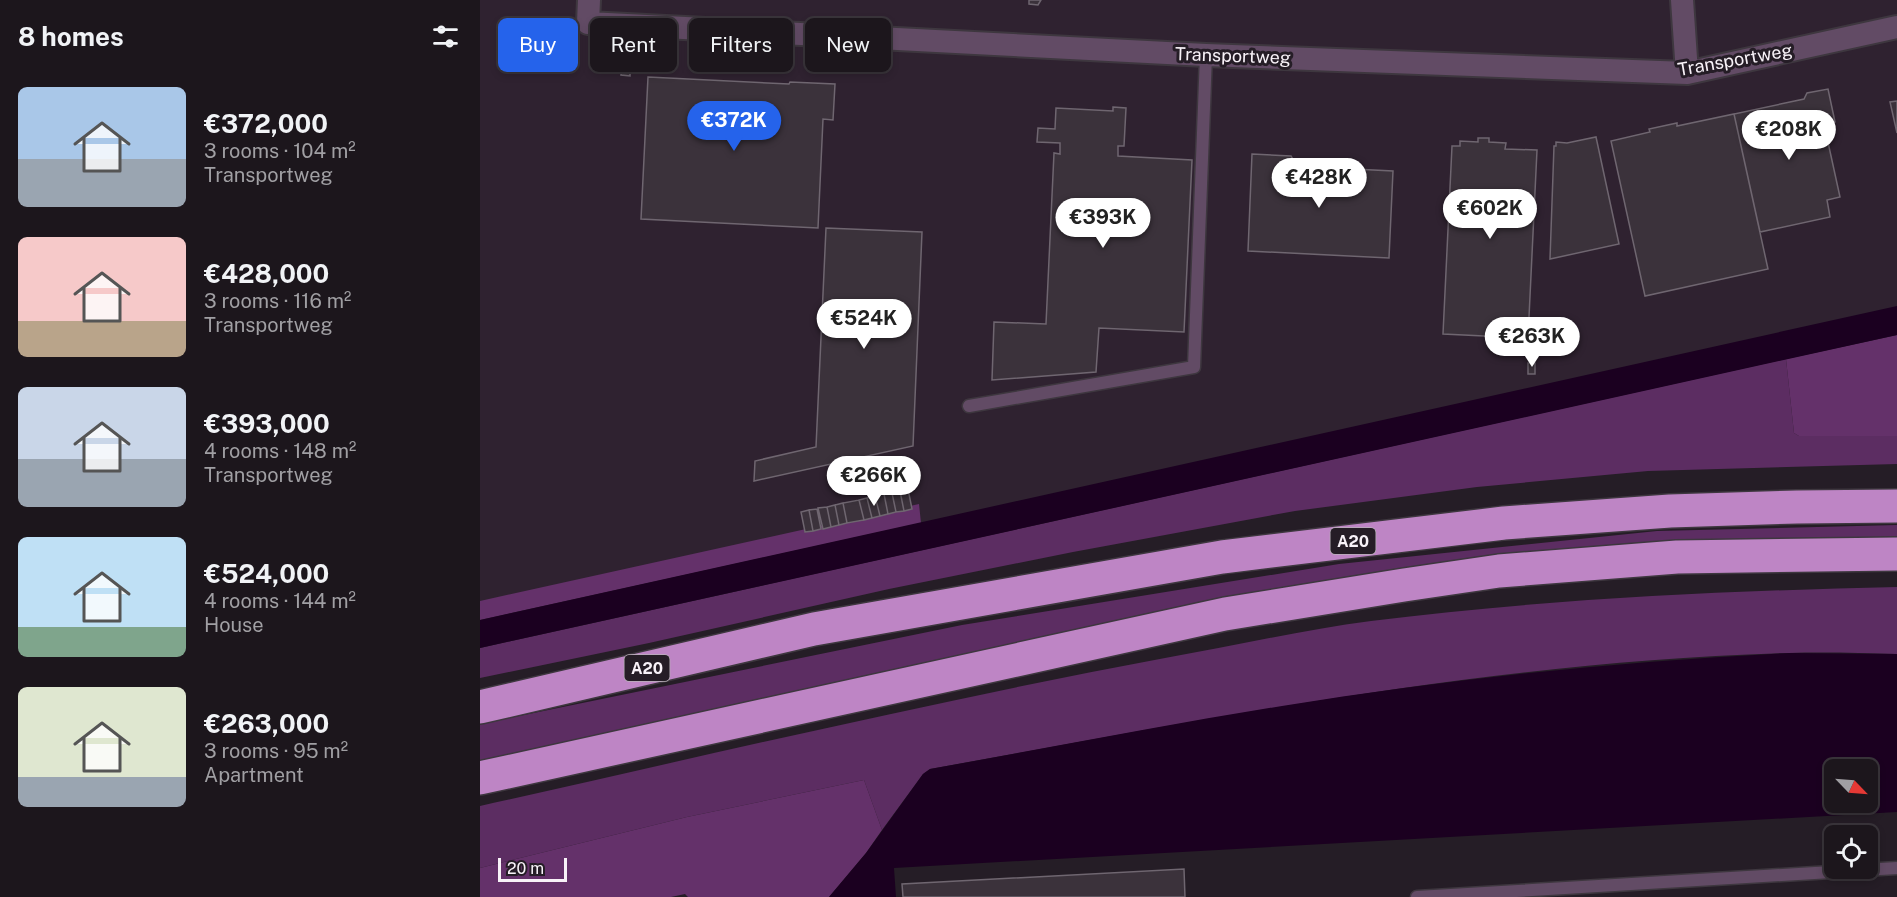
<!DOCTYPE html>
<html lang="en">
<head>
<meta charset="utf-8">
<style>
	body { margin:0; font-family:"Public Sans",sans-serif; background:#292329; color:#f1f3f6; height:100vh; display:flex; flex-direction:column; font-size:22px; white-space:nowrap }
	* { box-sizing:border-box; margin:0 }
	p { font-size:20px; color:#a09fa3 }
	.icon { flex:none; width:33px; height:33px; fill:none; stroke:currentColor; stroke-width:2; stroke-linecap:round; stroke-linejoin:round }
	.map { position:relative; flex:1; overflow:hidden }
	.panel { display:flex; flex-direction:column; background:#1c161c; width:480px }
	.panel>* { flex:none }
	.hud { position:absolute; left:18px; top:18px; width:570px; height:54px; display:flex; gap:12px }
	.needle { width:39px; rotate:115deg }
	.tools { position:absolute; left:1344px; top:759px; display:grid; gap:12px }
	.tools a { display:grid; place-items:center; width:54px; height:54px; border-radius:9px; background:#1c161c; box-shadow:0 3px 9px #0003,0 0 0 2px #3a353b; font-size:30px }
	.scale { position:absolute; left:18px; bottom:15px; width:69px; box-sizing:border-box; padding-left:6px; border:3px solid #f8f2f8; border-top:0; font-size:16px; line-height:21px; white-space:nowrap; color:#f8f2f8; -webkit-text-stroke:4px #251d26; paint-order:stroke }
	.price { position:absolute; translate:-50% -51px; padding:0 14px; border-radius:21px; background:#fff; color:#222; font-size:20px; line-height:39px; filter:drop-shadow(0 2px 3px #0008) }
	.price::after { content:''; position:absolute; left:50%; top:36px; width:18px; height:14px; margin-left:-9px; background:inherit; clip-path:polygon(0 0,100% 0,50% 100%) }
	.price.on { background:#2563eb; color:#fff }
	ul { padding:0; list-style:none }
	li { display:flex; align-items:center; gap:18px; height:150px; padding:0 18px }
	li span { display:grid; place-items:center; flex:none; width:168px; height:120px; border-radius:9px; color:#555 }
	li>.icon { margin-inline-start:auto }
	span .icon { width:72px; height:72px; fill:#fffc; stroke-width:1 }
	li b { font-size:26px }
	h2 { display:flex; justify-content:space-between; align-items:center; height:72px; padding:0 18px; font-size:26px }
	.tag { padding:0 21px; border-radius:9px; background:#1c161c; box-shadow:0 3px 9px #0003,0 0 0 2px #3a353b; font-size:21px; line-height:54px }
	.tag.on { background:#2563eb; color:#fff }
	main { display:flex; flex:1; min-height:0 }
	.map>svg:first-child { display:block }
	.built { fill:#2f2230 }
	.green { fill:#5c2d62 }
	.forest { fill:#64316a }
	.water { fill:#1b0020; fill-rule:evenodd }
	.building { fill:#3b323b; stroke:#6f6670; stroke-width:1.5 }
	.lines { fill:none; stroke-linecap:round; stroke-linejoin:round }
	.service-casing { stroke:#3e373f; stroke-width:15 }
	.minor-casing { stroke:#3e373f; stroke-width:26 }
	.motorway-casing { stroke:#3e373f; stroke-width:36 }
	.service { stroke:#624b65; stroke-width:12 }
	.minor { stroke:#624b65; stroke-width:22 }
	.motorway { stroke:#be85c5; stroke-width:33 }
	.labels { text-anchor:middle; stroke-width:6; stroke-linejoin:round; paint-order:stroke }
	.shield { fill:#251d26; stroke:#b9b2b9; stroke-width:1.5 }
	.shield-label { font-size:16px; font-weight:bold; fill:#f8f2f8 }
	.street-label { font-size:18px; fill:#f8f2f8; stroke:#251d26 }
</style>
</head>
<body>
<main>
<section class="panel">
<h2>8 homes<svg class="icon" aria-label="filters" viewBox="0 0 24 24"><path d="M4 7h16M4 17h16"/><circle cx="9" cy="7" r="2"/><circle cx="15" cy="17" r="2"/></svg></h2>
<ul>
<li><span style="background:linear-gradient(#a9c7e8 60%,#9aa5b1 0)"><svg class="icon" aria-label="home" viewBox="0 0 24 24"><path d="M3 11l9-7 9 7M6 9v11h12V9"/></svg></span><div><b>€372,000</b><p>3 rooms · 104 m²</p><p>Transportweg</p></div></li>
<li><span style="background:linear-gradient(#f6c9c9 70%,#b9a48a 0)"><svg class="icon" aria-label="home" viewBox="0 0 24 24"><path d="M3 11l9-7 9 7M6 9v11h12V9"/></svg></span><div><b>€428,000</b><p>3 rooms · 116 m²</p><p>Transportweg</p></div></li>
<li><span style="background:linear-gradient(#c9d6e8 60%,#9aa5b1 0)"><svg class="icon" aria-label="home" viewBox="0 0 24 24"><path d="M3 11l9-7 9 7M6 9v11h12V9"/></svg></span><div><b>€393,000</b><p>4 rooms · 148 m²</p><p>Transportweg</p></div></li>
<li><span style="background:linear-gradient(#bfe0f5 75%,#7fa58c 0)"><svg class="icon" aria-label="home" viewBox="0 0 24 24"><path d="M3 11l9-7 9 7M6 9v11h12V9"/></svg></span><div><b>€524,000</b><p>4 rooms · 144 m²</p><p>House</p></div></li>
<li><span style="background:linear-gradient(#dfe7d0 75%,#9aa5b1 0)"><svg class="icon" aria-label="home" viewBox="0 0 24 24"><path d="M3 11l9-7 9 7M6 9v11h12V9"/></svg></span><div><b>€263,000</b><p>3 rooms · 95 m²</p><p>Apartment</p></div></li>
</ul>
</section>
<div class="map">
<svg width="1417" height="897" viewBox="0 0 1417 897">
	<rect width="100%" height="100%" fill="#251d26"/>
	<path class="built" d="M0,0H1417V322L0,641Z"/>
	<path class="green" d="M1306,359L1314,433L1319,436H1417V464L1168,471L997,487L815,511L593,552L409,589L169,643L0,678V648Z
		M1417,525V537L1064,551L0,764V724L482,625L859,564L1177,531Z
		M1417,587V654C1381,653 1345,652 1309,653C1019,661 734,718 450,769L443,774L402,830L384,780L207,817L0,868V806C228,755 455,701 685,658C753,646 822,630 891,621C1065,599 1241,591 1417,587Z"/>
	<path class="forest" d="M1417,335V436H1319L1314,433L1306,359Z
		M439,504L441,523L0,620V601Z
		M384,780L402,830L386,853L349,897H208L205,894L191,897H0V868L207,817Z"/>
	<path class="water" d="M1417,306V335L0,648V620Z
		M1310,653L1417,654V812L414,868L416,897H349L386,853L443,774L450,769C567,748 684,725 802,706C970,679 1140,661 1310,653ZM1354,770H1388V802H1354Z"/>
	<path class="building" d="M549,0H561L558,5L549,4Z
		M142,64H150V76L141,75Z
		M168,77L309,84L310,82L355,84L353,120L343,119L338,228L161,219Z
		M1348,89L1355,122L1344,124L1360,197L1347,200L1350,217L1280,232L1254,114L1324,99L1327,93Z
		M1417,101V133L1410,102Z
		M633,107L646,108L644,146H638V156L712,160L704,332L619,328L616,372L512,380L514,322L566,324L574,153L580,154V143L557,142L558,128L575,129L576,108L633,111Z
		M1254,114L1288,269L1165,296L1131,141L1170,132L1169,129L1197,123V126Z
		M1116,137L1139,244L1070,259L1074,146H1076V142L1087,143Z
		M998,138H1009V142L1026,143L1025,149L1057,150L1048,338L963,334L972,146H980V141L998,142Z
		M772,154L811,156L814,161V166L913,171L909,258L768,251Z
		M346,228L442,232L433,446L274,481L275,461L336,447Z
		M1048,363H1055V374H1048Z
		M428,489L432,509L424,511L420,491Z
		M420,491L424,511L416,512L412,493Z
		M412,493L416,512L408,514L404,494Z
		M404,494L408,514L400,516L395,496Z
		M395,496L400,516L392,518L387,498Z
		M387,498L392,518L384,520L379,500Z
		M379,500L384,520L367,523L363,503Z
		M363,503L367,523L359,525L355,505Z
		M355,505L359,525L351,527L347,507Z
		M347,507L351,527L343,529L338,508Z
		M337,509L341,529L333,531L329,510Z
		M329,510L333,531L325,532L321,512Z
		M704,869L705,897H423L422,884Z"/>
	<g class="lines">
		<g class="service-casing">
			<path id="service" d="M489,406L714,367L726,55
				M937,897L1417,868"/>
		</g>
		<g class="minor-casing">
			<path id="minor" d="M109,0L108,23L726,55L1207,73L1417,27
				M1202,0L1207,73"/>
		</g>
		<g class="motorway-casing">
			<path id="motorway" d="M0,707L334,629L742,557L1024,523L1190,511L1317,507L1417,506
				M0,778L745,614L924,585L1019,571L1197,557L1417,554"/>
		</g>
		<use href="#service" class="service"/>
		<use href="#minor" class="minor"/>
		<use href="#motorway" class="motorway"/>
	</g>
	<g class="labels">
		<g class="shield">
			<rect x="850.5" y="528" width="45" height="26" rx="4.5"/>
			<rect x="144.5" y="655" width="45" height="26" rx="4.5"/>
		</g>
		<g class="shield-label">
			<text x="873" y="547">A20</text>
			<text x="167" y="674">A20</text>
		</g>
		<g class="street-label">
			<text transform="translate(753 56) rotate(2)" y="6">Transportweg</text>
			<text transform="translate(1255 60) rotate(-10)" y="6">Transportweg</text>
		</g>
	</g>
</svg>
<div class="tools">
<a><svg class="needle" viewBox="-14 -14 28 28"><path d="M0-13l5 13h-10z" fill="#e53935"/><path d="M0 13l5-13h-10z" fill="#a09fa3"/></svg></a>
<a><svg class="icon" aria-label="locate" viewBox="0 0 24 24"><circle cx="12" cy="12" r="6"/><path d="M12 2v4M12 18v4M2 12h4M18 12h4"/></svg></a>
</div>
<div class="scale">20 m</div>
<b class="price on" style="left:254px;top:152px">€372K</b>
<b class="price" style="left:1309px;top:161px">€208K</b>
<b class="price" style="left:839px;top:209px">€428K</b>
<b class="price" style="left:1010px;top:240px">€602K</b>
<b class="price" style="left:623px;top:249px">€393K</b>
<b class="price" style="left:384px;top:350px">€524K</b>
<b class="price" style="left:1052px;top:368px">€263K</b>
<b class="price" style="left:394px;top:507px">€266K</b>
<div class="hud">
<a class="tag on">Buy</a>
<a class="tag">Rent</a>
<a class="tag">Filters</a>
<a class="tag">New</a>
</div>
</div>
</main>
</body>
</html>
